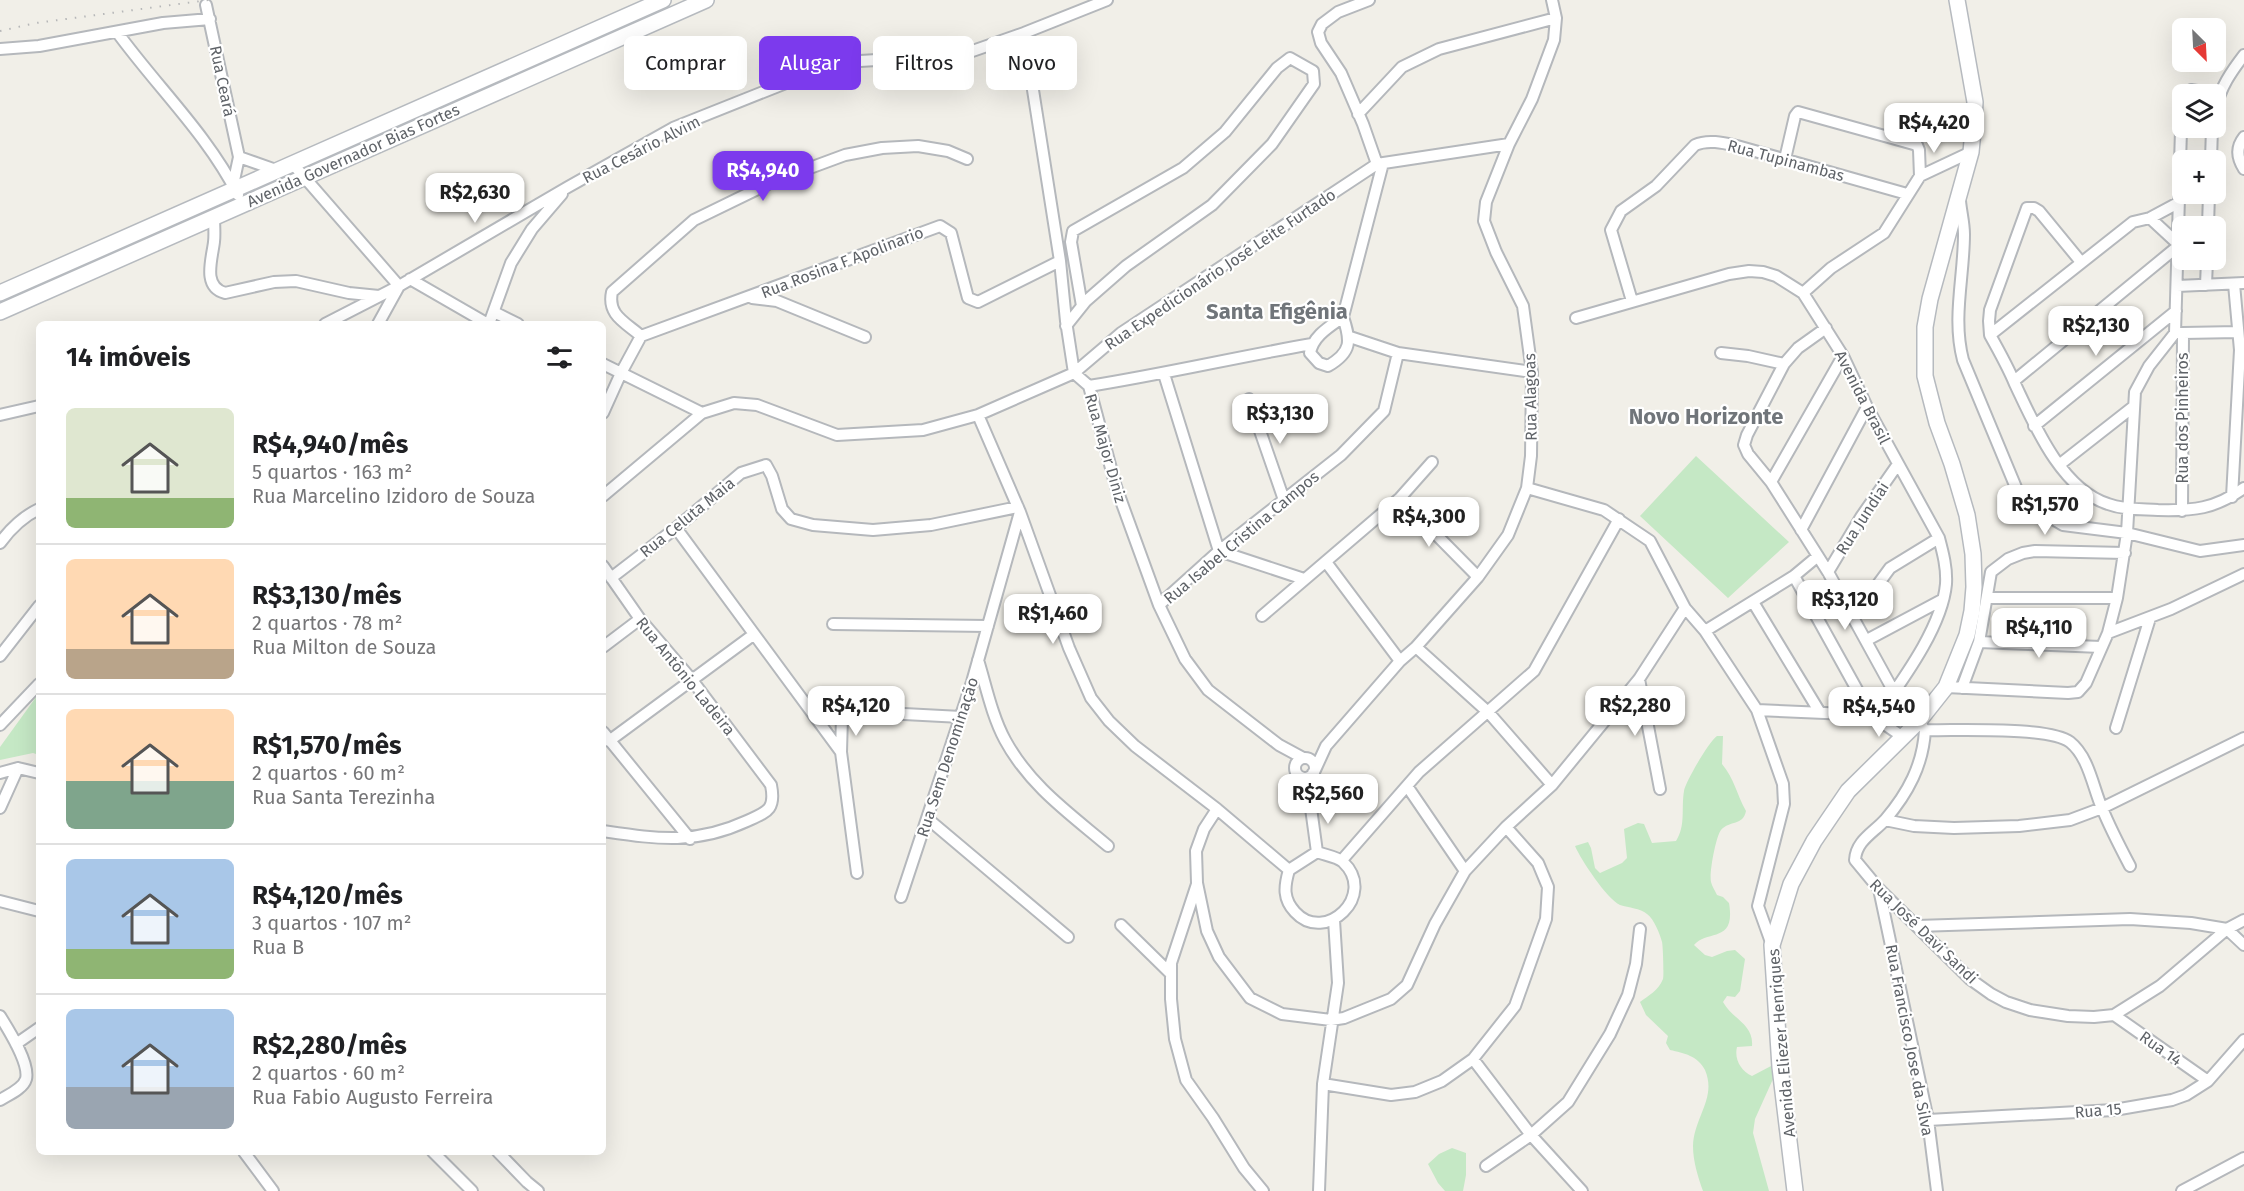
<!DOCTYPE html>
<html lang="pt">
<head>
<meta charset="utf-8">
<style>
	body { margin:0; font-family:"Fira Sans",sans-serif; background:#f6f6f6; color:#202124; height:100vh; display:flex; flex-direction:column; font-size:22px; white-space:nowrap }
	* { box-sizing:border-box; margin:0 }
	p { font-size:20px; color:#757577 }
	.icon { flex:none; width:33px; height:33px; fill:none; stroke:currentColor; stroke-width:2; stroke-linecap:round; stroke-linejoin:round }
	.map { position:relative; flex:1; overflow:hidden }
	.sheet { position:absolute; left:36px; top:321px; width:570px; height:834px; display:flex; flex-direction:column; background:#fff; border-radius:9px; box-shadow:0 6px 24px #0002 }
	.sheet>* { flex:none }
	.top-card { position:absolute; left:624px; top:36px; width:570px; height:54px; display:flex; gap:12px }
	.needle { width:39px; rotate:156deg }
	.buttons { position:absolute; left:2172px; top:18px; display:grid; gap:12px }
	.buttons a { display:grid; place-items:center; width:54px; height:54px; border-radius:9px; background:#fff; box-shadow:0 6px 24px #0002; font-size:30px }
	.price { position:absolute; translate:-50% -51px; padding:0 14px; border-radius:12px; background:#fff; color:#222; font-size:20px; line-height:39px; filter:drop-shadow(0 2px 3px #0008) }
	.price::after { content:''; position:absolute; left:50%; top:36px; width:18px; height:14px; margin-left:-9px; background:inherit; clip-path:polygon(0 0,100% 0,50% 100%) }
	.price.selected { background:#7c3aed; color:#fff }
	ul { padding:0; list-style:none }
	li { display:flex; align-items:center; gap:18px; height:150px; padding:0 30px }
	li+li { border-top:2px solid #e0e0e0 }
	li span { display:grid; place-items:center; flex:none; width:168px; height:120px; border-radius:9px; color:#555 }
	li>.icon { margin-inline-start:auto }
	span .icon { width:72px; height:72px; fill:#fffc; stroke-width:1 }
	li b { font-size:26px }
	h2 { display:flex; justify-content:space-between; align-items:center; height:72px; padding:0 30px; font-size:26px }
	.chip { padding:0 21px; border-radius:9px; background:#fff; box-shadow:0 6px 24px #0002; font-size:21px; line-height:54px }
	.chip.selected { background:#7c3aed; color:#fff }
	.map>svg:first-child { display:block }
	.green { fill:#c5e8c5 }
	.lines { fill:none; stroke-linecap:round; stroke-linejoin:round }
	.street-casing { stroke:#b5b8bc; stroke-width:14 }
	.secondary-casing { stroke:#b6babf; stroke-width:18 }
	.street { stroke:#fff; stroke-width:10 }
	.secondary { stroke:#fff; stroke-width:15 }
	.rail { stroke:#b6b7b8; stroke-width:2; stroke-dasharray:1.5 8; stroke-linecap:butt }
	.labels { text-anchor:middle; stroke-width:4.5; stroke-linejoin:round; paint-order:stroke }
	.street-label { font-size:16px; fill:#5f6368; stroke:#fff }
	.district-label { font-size:22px; font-weight:bold; fill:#70757a; stroke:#fff }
</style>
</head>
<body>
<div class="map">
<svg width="2244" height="1191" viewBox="0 0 2244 1191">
	<rect width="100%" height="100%" fill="#f1efe8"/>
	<path class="green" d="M1696,456L1789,542L1728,598L1640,516Z
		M39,693V755L33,753L0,760V747Z
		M1717,736H1723L1722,764C1734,778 1737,795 1746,811C1743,826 1730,820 1721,830C1716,836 1709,873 1711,882C1712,886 1715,891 1717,895L1723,897L1729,903C1736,944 1707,929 1694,945L1705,955L1712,957L1727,951L1735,950L1745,959L1740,991L1735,997L1727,996L1723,1002C1732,1019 1754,1024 1752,1046L1737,1047C1734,1059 1741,1071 1752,1076L1771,1066L1773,1079L1755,1119L1753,1133L1769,1191H1703C1698,1177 1693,1161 1693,1146C1694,1117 1717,1098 1705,1070C1698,1056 1684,1053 1670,1050L1666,1043L1668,1036L1646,1015L1640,1002C1649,995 1658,991 1663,979C1664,977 1663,945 1662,942C1660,934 1654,919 1647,914C1640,908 1629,908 1620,905C1607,899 1581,860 1575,846L1588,842L1591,848L1595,868L1600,873L1622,863L1627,858L1624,829L1638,823L1644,824L1652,843L1676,841C1686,825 1681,809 1684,791C1685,783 1709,741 1717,736Z
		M1452,1148L1466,1153V1175L1463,1191H1445L1438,1183L1428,1164L1439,1154Z"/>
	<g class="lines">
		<g class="street-casing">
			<path id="street" d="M1369,0L1338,12L1322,24L1318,32L1321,43L1341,73L1363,124L1377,164
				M206,5L239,157L233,185
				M117,32C157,87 207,134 238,195
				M1024,33L1060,261L1066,321L1074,373L1089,386L1116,487L1159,605L1185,659L1208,690L1279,745L1303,758
				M0,49L39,46L163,23L210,19
				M2184,94L2191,90L2215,94
				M2216,108C2220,88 2231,72 2244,55
				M1358,114L1402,67L1439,49L1556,18
				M2244,137C2236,147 2237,158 2244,169
				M239,157L276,170
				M1785,159L1795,116L1798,112L1917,145L1919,150L1920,176L1884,233L1831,268L1803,293
				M2211,160L2212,128
				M292,163L399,286
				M1920,176L1971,152
				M1960,201C1961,212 1964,223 1964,234C1964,277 1952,318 1963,360L2017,490L2031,506L2063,525L2127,533L2200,551L2244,545
				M214,217C214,225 215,234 214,242C212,259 202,287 225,293L274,282L296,281L349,293L379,296
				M2150,218L2177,243
				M2208,226L2209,194
				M2081,262L2039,211L2034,208H2027L1990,310L1989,321L1990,335C1999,351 2008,367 2015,384C2034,424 2061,489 2108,504C2124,510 2141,509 2158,510C2193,511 2215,509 2244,488
				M410,279L488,324
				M2206,285L2207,260
				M2177,286L2244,283
				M752,298L777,301L865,337
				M1632,301L1611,230L1621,211L1656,186L1695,145C1708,139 1724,143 1737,146L1907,194
				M494,312L518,324
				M1343,317L1383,163
				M1343,317C1351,341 1352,352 1328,366L1319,363L1310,353C1313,336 1329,327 1343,317Z
				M1576,318L1729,274L1749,271L1763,272L1776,276L1803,293L1843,356L1867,407L1939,538C1943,553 1947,568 1946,584C1942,628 1901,682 1876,718
				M325,324L399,286L568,187L673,128L816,71L860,61L961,55L1024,33L1107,0
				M378,324L399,286
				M489,324L511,263L532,229L562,194
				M1066,326L1086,301L1126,266L1212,205L1272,144L1314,84L1313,71L1290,58L1277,68L1225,132L1183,168L1073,231L1071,242L1082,306
				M1826,328L1798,348L1784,364L1747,435L1744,445L1748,454L1771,482L1828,572L1894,692
				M2175,333H2183L2182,511
				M2183,333L2238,332
				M1990,335L2133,222L2150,218L2178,203
				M641,336L940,226L951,233L968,298L978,302L1060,261
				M641,336C625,322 607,315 612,292L694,220L772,182L845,155L882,148L918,146L948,151L967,159
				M1350,337L1398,353L1532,372
				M1721,353L1748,356L1784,364
				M603,364L702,413
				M1164,374L1219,551L1304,579
				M2014,381L2177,247
				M1089,386C1164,374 1237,357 1312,344
				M1249,399L1284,500
				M603,413L621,373L641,336
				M0,415L39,406
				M978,415L1020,512L1069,648L1091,698L1109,721L1135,746L1217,809L1289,870
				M2034,426L2176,311
				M2059,465L2133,407
				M1771,482L1843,356
				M1527,488L1604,510L1650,541L1685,608L1705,631L1757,710L1783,784L1784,804L1758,906L1772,945
				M603,496L702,413L734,403L757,405L837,435L923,430L978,415L1074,373L1121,333L1377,164L1509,144
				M2232,497L2240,350L2234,284
				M1400,498L1478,577
				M676,528L841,752L857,873
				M1801,530L1867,407
				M0,543C11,528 22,517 39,509
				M1326,562L1400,661
				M603,566L640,619L692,680L771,785C776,810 767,812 747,821C695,845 658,839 603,831
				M1828,572L1861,517L1898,464
				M1794,576L1871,715
				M611,578L676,528L741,473L766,465L772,476L782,509L791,519L813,525L873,530L931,525L1018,507
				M1987,598H2117
				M1753,602L1819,711
				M1159,605L1219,551L1341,455L1384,411L1398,353
				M1262,616L1400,498L1432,462
				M1854,617L1890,568L1939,538
				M833,624L988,626
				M1705,631L1794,576L1818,556
				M2108,633L2171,609L2244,574
				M1867,640L1942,600
				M1979,642L2101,647
				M603,647L640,619
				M1416,647L1489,713L1552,785
				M0,656L39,606
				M978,660C986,686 992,716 1005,740C1030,786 1069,813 1108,846
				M1639,679L1660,789
				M1946,687L2068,693L2078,692L2086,683L2108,633L2117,598L2127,533L2135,392L2149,366L2175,333L2182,96
				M1962,688L1979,642L1991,572L2008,559L2023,553L2035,551L2125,553
				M1757,710L1871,715L1903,737
				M0,725L39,684
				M1922,726L1925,730C1954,731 2049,726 2070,742C2089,757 2093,788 2102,808C2110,828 2120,847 2130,866
				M2116,728L2150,618
				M1925,730C1923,765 1908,793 1885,820C1873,833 1856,841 1855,860L1879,889L1970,979L1991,994L2006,1002L2030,1010L2068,1016L2094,1017L2114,1015L2160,986L2227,929L2244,920
				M603,732L690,839
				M609,741L753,635
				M841,752L842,716L847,711L961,717
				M1295 768a10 10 0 1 1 20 0a10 10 0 1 1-20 0Z
				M1315,770L1326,746L1400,661L1416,647L1478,577L1508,535L1527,488L1531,456L1532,372L1523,306L1496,252L1484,221L1486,202L1509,144L1532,99L1554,40L1556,18L1552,0
				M0,773L18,768L39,773
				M1313,773L1310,801L1317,852
				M1407,786L1465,871
				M0,808L18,768
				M1217,809L1204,829L1196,851L1197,883L1207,931L1219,957L1250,998L1282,1014L1331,1020L1344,1018L1391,999L1407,985L1435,924L1465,871L1506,827L1552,785L1639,679L1685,608
				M928,819L1068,937
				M1885,820L1914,826L1954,828L2019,826L2070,820L2102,808L2244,738
				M1317,852C1325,855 1338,857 1343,862C1378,895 1325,945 1295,912C1283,899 1284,887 1289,870Z
				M1342,860L1419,772L1534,671L1619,519
				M1197,884L1171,963V999L1175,1039L1186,1080L1213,1118L1244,1168L1263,1191
				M1879,889L1928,1120L1937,1191
				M901,897L972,682L1020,512
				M0,901L39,911
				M1121,925L1170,973
				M1917,926L2130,919L2191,923L2227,929
				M2227,929L2244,945
				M2114,1015L2208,1081
				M0,1016C8,1029 30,1063 26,1079C23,1089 8,1095 0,1100
				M16,1044L39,1028
				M1473,1059L1531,1135L1568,1102L1610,1034L1628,995L1636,964L1640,929
				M1323,1084L1391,1095L1415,1092L1442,1081L1473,1059L1515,1006L1546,919L1548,887L1538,863L1506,827
				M1928,1120L2114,1110L2172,1100L2186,1095L2208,1081L2244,1040
				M244,1152L273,1191
				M433,1152L472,1191
				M498,1152L527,1182L538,1191
				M1486,1166L1531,1135L1582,1191
				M1319,1191L1323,1084L1338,983L1334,920
				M2182,1191L2244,1158"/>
		</g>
		<g class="secondary-casing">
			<path id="secondary" d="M0,293L663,0
				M0,312L706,0
				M1795,1191L1780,1067L1772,945L1791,884L1814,841L1848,791L1919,721L1946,687L1967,635L1972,611L1974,587L1973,554L1967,515L1952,464L1937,423L1925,376V327L1930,299L1971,152L1974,120L1975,102L1957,0"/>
		</g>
		<use href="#street" class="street"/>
		<use href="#secondary" class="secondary"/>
		<path class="rail" d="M0,31L36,23L209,0"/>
	</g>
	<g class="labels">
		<g class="street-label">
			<text transform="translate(223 81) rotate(78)" y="6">Rua Ceará</text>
			<text transform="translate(641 149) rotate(-27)" y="6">Rua Cesário Alvim</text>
			<text transform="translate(353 155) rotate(-24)" y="6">Avenida Governador Bias Fortes</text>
			<text transform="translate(1786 160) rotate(15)" y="6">Rua Tupinambas</text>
			<text transform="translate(842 262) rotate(-21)" y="6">Rua Rosina F Apolinario</text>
			<text transform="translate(1220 269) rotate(-34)" y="6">Rua Expedicionário José Leite Furtado</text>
			<text transform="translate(1530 397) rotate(-91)" y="6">Rua Alagoas</text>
			<text transform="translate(1863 397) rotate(63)" y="6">Avenida Brasil</text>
			<text transform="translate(2182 418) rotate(-90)" y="6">Rua dos Pinheiros</text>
			<text transform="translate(1106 448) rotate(74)" y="6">Rua Major Diniz</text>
			<text transform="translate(687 517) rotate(-39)" y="6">Rua Celuta Maia</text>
			<text transform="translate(1862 518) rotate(-57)" y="6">Rua Jundiai</text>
			<text transform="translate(1241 537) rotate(-40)" y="6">Rua Isabel Cristina Campos</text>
			<text transform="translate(686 676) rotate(51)" y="6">Rua Antônio Ladeira</text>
			<text transform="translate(947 757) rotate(-72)" y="6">Rua Sem Denominação</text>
			<text transform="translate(1924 931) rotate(44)" y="6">Rua José Davi Sandi</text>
			<text transform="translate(1910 1040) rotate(79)" y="6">Rua Francisco Jose da Silva</text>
			<text transform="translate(1781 1043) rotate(-95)" y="6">Avenida Eliezer Henriques</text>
			<text transform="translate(2161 1048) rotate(35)" y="6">Rua 14</text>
			<text transform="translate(2098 1110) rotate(-5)" y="6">Rua 15</text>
		</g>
		<g class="district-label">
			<text x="1277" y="319">Santa Efigênia</text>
			<text x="1706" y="424">Novo Horizonte</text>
		</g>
	</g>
</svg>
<div class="buttons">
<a><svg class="needle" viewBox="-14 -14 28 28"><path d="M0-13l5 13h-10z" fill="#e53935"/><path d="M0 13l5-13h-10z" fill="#757577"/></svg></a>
<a><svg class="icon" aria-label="layers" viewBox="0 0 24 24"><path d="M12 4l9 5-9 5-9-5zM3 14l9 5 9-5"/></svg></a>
<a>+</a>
<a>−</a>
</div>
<b class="price" style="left:1934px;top:154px">R$4,420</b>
<b class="price selected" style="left:763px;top:202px">R$4,940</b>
<b class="price" style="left:475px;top:224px">R$2,630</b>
<b class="price" style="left:2096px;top:357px">R$2,130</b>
<b class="price" style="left:1280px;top:445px">R$3,130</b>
<b class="price" style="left:2045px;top:536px">R$1,570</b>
<b class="price" style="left:1429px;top:548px">R$4,300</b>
<b class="price" style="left:1845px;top:631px">R$3,120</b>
<b class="price" style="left:1053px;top:645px">R$1,460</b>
<b class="price" style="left:2039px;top:659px">R$4,110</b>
<b class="price" style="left:856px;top:737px">R$4,120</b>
<b class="price" style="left:1635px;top:737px">R$2,280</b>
<b class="price" style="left:1879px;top:738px">R$4,540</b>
<b class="price" style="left:1328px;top:825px">R$2,560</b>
<div class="top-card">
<a class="chip">Comprar</a>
<a class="chip selected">Alugar</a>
<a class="chip">Filtros</a>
<a class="chip">Novo</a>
</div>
<section class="sheet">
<h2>14 imóveis<svg class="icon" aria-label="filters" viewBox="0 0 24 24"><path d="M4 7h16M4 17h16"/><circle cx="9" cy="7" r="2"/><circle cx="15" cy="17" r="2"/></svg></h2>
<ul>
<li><span style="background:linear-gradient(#dfe7d0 75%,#8fb573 0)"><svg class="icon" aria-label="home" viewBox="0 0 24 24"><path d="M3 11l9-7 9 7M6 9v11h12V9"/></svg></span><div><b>R$4,940/mês</b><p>5 quartos · 163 m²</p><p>Rua Marcelino Izidoro de Souza</p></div></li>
<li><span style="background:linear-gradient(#ffd9b3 75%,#b9a48a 0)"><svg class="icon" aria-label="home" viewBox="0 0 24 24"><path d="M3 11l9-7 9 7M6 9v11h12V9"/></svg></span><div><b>R$3,130/mês</b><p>2 quartos · 78 m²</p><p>Rua Milton de Souza</p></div></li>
<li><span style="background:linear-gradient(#ffd9b3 60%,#7fa58c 0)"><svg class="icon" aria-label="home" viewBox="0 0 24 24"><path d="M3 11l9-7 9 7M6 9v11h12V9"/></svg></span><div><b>R$1,570/mês</b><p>2 quartos · 60 m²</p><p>Rua Santa Terezinha</p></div></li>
<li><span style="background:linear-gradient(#a9c7e8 75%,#8fb573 0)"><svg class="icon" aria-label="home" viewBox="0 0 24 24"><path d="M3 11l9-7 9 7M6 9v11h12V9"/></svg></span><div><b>R$4,120/mês</b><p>3 quartos · 107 m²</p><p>Rua B</p></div></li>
<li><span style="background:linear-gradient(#a9c7e8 65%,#9aa5b1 0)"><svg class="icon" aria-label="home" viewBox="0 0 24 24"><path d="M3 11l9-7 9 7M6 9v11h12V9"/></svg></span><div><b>R$2,280/mês</b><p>2 quartos · 60 m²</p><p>Rua Fabio Augusto Ferreira</p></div></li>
</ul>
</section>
</div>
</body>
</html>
